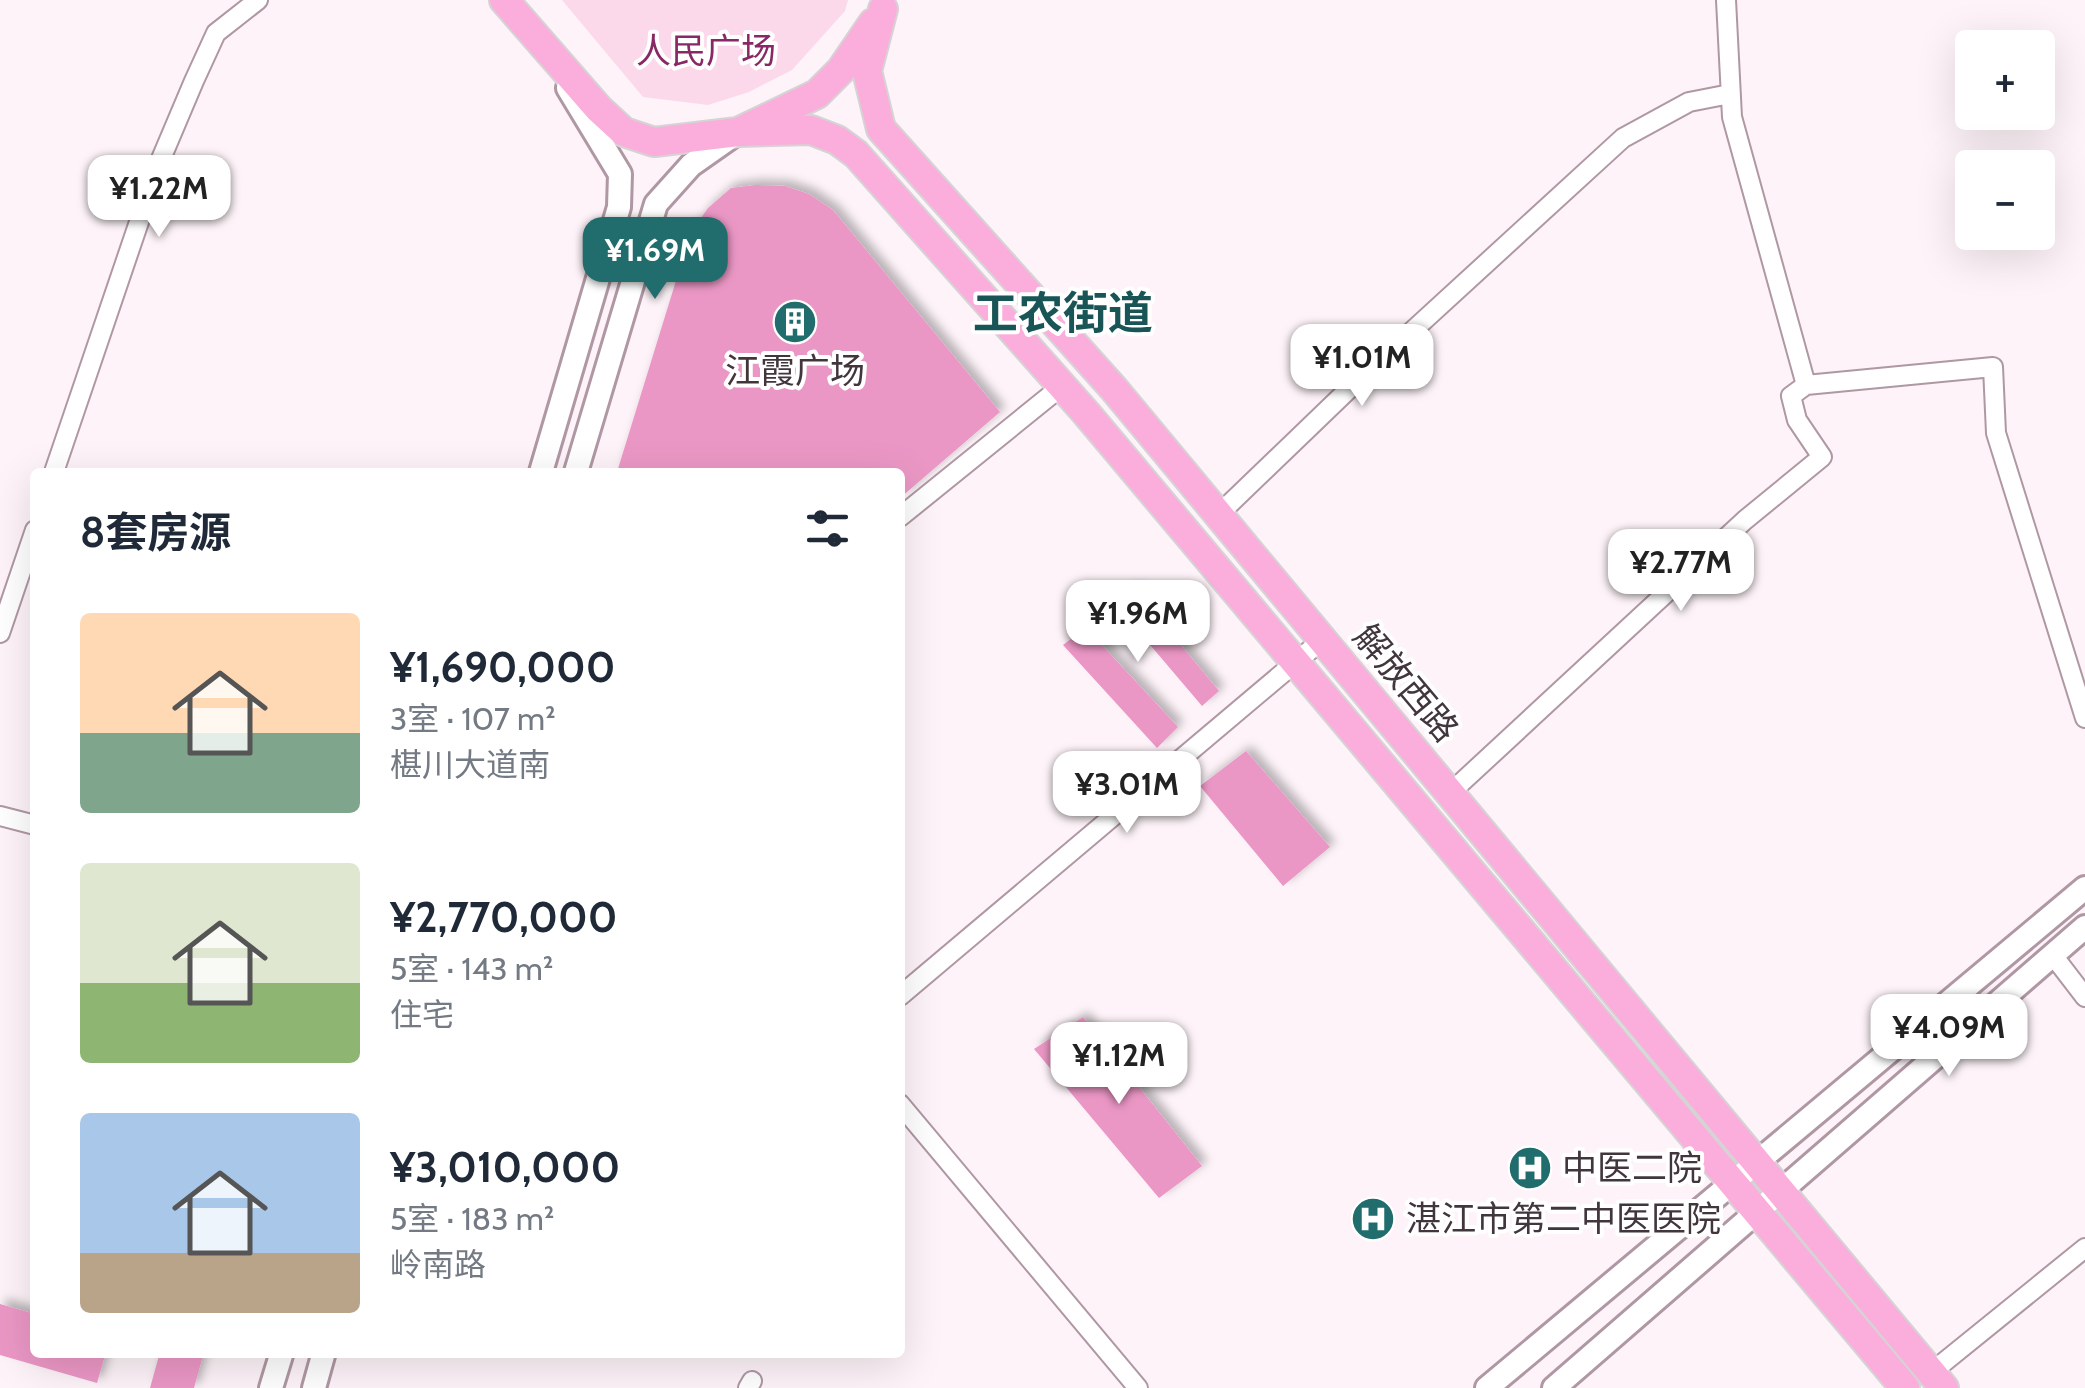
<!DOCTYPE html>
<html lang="zh">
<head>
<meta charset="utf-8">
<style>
	body { margin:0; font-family:Cabin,"Noto Sans SC",sans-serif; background:#f6f6f7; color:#1f2937; height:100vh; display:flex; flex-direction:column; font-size:38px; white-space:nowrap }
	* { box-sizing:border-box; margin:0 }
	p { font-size:32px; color:#747a83 }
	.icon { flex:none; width:55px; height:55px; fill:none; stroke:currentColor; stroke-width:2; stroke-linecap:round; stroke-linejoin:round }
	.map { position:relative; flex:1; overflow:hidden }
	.details { position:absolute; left:30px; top:468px; width:875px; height:890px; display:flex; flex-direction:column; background:#fff; border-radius:10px; box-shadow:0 10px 40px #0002 }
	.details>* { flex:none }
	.tools { position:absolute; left:1955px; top:30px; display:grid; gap:20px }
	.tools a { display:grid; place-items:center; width:100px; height:100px; border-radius:10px; background:#fff; box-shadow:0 10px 40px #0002; font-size:50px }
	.price { position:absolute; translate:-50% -85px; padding:0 22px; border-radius:20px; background:#fff; color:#222; font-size:32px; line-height:65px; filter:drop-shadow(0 2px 5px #0008) }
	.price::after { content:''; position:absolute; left:50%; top:60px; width:30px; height:22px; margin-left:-15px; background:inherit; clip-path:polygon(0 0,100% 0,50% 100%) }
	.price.active { background:#216d6e; color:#fff }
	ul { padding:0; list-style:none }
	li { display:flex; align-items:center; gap:30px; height:250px; padding:0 50px }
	li span { display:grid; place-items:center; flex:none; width:280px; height:200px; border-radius:10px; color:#555 }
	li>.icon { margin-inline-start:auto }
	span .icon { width:120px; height:120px; fill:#fffc; stroke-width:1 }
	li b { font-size:42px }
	h2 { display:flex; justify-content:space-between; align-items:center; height:120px; padding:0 50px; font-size:42px }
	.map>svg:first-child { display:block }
	.green { fill:#fcd9ea }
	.building { fill:#eb97c5; filter:url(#shadow) }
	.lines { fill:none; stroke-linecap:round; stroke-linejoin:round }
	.minor-casing { stroke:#b097a4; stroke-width:22 }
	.tertiary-casing { stroke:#b097a4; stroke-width:28 }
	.primary-casing { stroke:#d5d3d4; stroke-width:32 }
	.minor { stroke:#fff; stroke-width:18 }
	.tertiary { stroke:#fff; stroke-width:22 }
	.primary { stroke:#fbaddb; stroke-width:28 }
	.labels { text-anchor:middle; stroke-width:8; stroke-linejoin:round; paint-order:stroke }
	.park-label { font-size:35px; fill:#882864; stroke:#fff }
	.poi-label { font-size:35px; fill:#41363c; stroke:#fff; text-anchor:start }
	.street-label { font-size:35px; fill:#41363c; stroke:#fff }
	.district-label { font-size:45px; font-weight:bold; fill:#195556; stroke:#fff }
</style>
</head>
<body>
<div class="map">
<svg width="2085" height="1388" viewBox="0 0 2085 1388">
	<defs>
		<filter id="shadow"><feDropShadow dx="5.5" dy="-5.5" stdDeviation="5" flood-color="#0004"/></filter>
	</defs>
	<rect width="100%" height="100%" fill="#fdf3f8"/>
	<path class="green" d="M562,0H848L845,11L792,70L749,92L708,105L643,97Z"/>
	<path class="building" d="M756,185L785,186L809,194L833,210L1000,412L900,498V472H617L691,232L708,208L731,188Z
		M1135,590L1219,691L1202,706L1129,620L1100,643L1178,727L1157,748L1063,645Z
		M1246,751L1330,847L1283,886L1200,786Z
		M1083,1017L1202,1166L1159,1198L1034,1049Z
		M0,1304L35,1314V1352H106L97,1383L0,1355Z
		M160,1352H204L194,1388H150Z"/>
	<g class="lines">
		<g class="minor-casing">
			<path id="minor" d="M1726,0L1732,117L1806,385L1993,367L1996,433L2085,718
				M54,472L158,166L194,81L216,33L258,0
				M1218,515L1350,388L1623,138L1689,102L1730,94
				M900,517L1062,386
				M0,633L35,530
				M1449,794L1745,520L1822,457L1797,420L1791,396L1806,385
				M0,816L35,825
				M2052,954L2085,997
				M900,996L1322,640
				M900,1104L1138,1388
				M1938,1367L2085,1248
				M748,1388L752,1381"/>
		</g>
		<g class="tertiary-casing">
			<path id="tertiary" d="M541,472L619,207L620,174L568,88
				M576,472L656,204L691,165L738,132
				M271,1388L282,1352
				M314,1388L324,1352
				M1487,1388L2085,888
				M1554,1388L2085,927"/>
		</g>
		<g class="primary-casing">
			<path id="primary" d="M504,0L599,109L624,132L654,142L738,132L817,94L841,70L873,23
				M883,9L867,71L881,129L1114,389L1944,1388
				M738,132L811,130L837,140L856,154L1086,413L1905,1388"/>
		</g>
		<use href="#minor" class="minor"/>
		<use href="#tertiary" class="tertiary"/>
		<use href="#primary" class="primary"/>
	</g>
	<defs>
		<g id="building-disc" transform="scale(2.25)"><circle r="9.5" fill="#216d6e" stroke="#fff"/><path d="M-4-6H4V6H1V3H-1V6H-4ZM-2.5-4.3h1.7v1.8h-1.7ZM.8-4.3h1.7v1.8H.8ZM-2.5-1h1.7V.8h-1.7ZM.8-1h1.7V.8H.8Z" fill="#fff"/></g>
		<g id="hospital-disc" transform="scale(2.25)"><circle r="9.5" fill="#216d6e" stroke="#fff"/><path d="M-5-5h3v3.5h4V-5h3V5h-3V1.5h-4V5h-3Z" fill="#fff"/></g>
	</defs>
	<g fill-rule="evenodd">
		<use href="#building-disc" x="795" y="322"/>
		<use href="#hospital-disc" x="1530" y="1168"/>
		<use href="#hospital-disc" x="1373" y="1219"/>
	</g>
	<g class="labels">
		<g class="park-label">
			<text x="706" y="63">人民广场</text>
		</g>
		<g class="poi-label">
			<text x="795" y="383" text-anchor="middle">江霞广场</text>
			<text x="1562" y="1180">中医二院</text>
			<text x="1406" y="1231">湛江市第二中医医院</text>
		</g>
		<g class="street-label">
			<text transform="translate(1406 683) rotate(50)" y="12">解放西路</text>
		</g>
		<g class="district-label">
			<text x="1063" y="329">工农街道</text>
		</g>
	</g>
</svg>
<div class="tools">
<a>+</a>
<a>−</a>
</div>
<b class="price" style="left:159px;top:240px">¥1.22M</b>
<b class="price active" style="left:655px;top:302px">¥1.69M</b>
<b class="price" style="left:1362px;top:409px">¥1.01M</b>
<b class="price" style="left:1681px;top:614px">¥2.77M</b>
<b class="price" style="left:1138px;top:665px">¥1.96M</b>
<b class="price" style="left:1127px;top:836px">¥3.01M</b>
<b class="price" style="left:1949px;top:1079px">¥4.09M</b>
<b class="price" style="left:1119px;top:1107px">¥1.12M</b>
<section class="details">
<h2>8套房源<svg class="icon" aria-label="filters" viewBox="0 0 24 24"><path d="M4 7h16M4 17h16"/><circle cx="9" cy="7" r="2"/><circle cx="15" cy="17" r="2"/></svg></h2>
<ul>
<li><span style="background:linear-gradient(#ffd9b3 60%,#7fa58c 0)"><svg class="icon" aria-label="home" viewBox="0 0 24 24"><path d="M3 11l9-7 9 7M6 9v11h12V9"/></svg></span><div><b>¥1,690,000</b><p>3室 · 107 m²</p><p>椹川大道南</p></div></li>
<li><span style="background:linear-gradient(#dfe7d0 60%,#8fb573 0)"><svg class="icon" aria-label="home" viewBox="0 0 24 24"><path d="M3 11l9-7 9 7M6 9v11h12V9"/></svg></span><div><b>¥2,770,000</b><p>5室 · 143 m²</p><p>住宅</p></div></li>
<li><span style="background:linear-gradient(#a9c7e8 70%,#b9a48a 0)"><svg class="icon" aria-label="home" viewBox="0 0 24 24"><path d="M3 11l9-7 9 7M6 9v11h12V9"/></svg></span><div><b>¥3,010,000</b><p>5室 · 183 m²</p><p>岭南路</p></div></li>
</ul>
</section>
</div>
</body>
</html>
